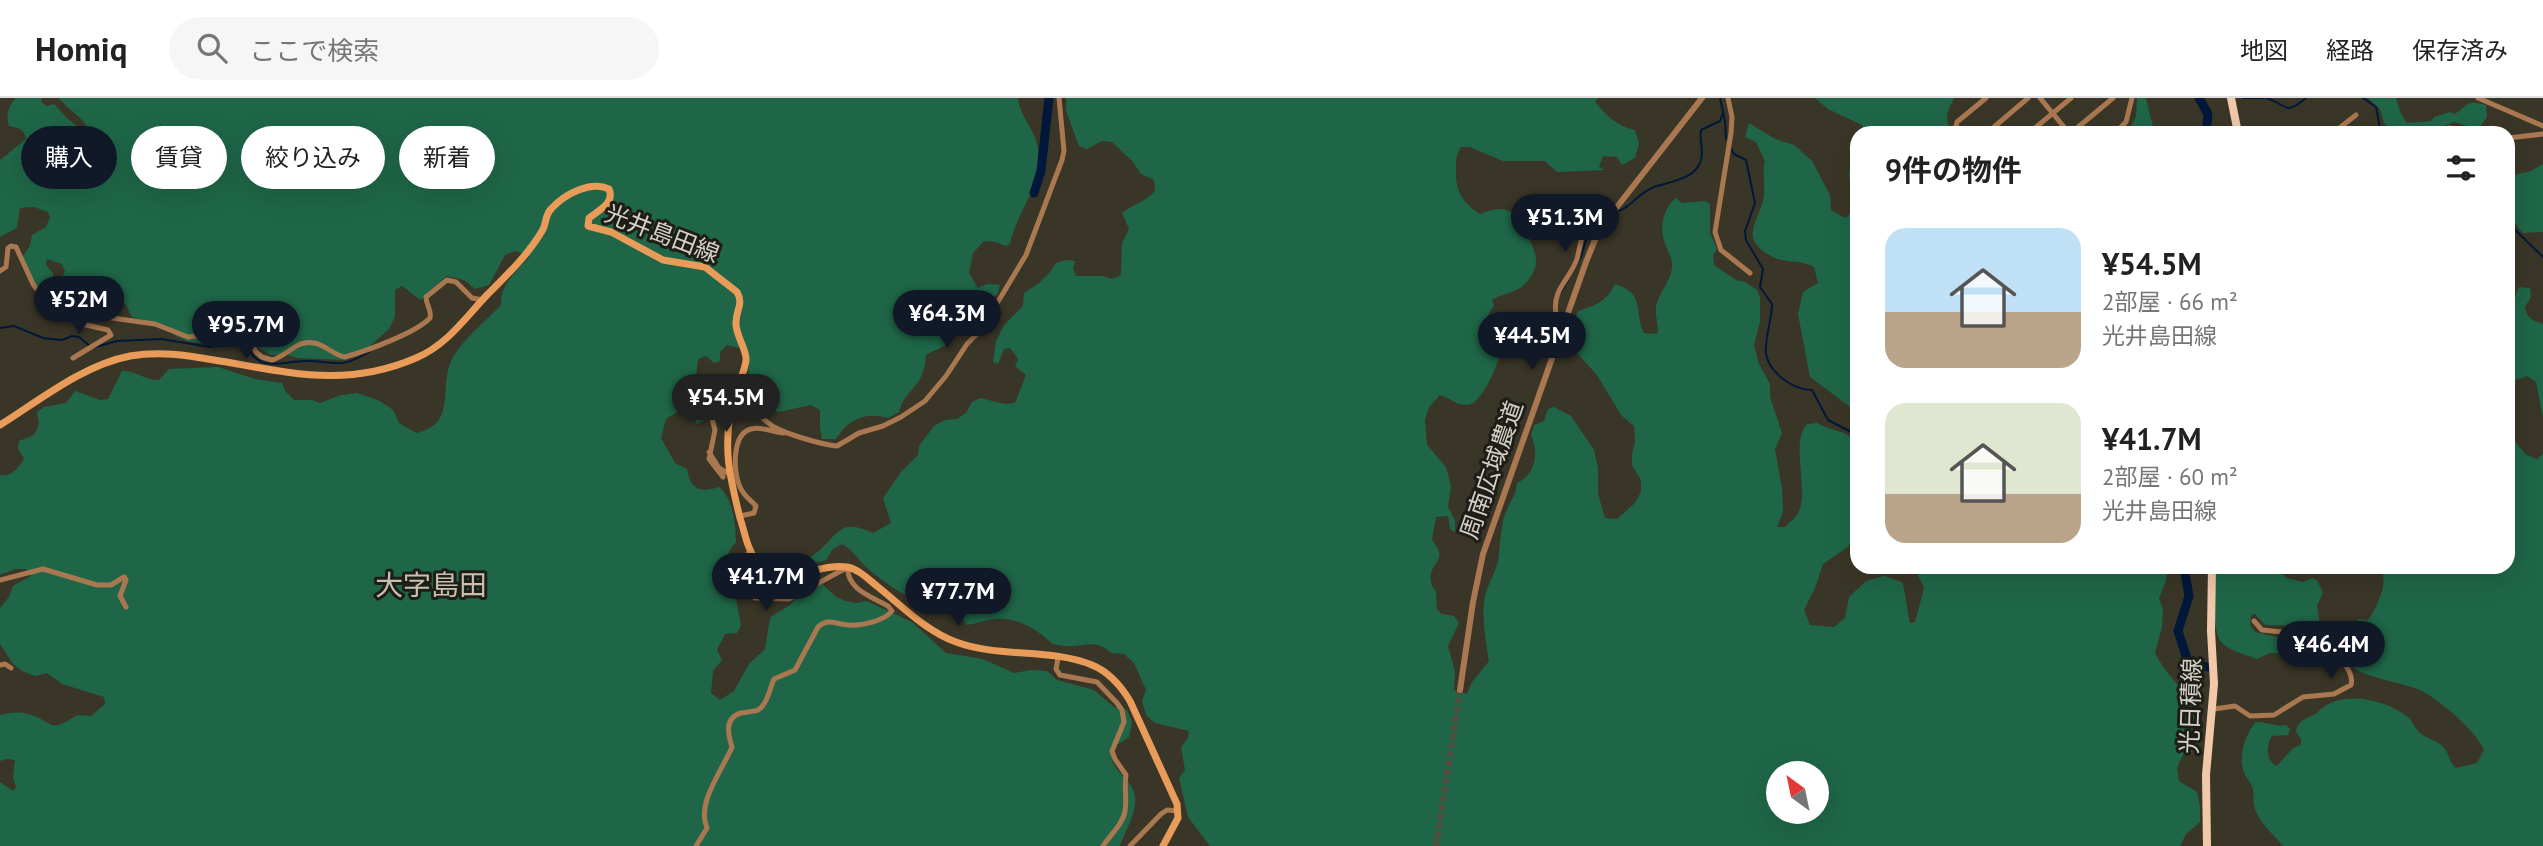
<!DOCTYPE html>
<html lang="ja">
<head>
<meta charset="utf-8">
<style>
	body { margin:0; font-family:"PT Sans","Noto Sans JP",sans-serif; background:#f6f6f6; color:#222; height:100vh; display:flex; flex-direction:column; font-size:26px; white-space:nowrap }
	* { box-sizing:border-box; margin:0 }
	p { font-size:23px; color:#767676 }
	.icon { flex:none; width:38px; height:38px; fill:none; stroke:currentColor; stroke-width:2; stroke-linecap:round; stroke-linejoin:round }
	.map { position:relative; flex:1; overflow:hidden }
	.side { position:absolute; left:1850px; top:28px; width:665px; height:448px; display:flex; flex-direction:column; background:#fff; border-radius:21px; box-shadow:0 7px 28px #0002 }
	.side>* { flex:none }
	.banner { position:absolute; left:21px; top:28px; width:665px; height:63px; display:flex; gap:14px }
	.needle { width:46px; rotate:327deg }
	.fabs { position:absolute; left:1766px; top:663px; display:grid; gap:14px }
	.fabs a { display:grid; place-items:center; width:63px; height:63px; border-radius:50%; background:#fff; box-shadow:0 7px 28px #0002; font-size:35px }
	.price { position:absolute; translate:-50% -60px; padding:0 16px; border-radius:24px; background:#111827; color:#fff; font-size:23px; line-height:46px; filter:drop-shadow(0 2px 4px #0008) }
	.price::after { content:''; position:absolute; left:50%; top:42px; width:21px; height:16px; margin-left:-10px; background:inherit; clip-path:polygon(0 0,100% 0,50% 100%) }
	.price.current { background:#222; color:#fff }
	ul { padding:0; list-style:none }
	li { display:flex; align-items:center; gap:21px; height:175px; padding:0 35px }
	li span { display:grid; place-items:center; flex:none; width:196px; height:140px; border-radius:21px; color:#555 }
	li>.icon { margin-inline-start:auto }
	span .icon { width:84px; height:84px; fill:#fffc; stroke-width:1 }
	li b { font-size:30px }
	h2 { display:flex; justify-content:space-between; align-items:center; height:84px; padding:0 35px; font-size:30px }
	.chip { padding:0 24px; border-radius:32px; background:#fff; box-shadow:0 7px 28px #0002; font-size:24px; line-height:63px }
	.chip.current { background:#111827; color:#fff }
	header { display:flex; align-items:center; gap:42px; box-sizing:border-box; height:98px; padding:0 35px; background:#fff; border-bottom:2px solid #e0e0e0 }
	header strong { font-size:33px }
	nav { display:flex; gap:38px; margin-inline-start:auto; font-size:24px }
	.search { width:490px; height:63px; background:#f6f6f6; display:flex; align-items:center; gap:18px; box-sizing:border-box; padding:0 24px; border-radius:38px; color:#767676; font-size:26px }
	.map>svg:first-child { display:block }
	.green { fill:#1f6648; fill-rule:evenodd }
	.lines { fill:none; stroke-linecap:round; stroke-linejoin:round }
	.stream { stroke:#02183a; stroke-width:2 }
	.river { stroke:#02183a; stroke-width:9 }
	.tertiary-tunnel { stroke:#514d3f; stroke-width:6; stroke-dasharray:6 3; stroke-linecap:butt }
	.minor { stroke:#a97850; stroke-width:5 }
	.tertiary { stroke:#a97850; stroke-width:6 }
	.secondary { stroke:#e99c59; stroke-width:7 }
	.primary { stroke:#f1c9a9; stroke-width:8 }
	.labels { text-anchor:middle; stroke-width:6; stroke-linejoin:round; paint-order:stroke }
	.street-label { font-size:24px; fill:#d4d1c8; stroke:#1f1d17 }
	.quarter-label { font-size:28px; fill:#c5c1ae; stroke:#1f1d17 }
</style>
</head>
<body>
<header>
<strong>Homiq</strong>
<div class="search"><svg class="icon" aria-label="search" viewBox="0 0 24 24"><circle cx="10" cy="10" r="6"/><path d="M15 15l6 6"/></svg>ここで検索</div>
<nav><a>地図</a><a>経路</a><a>保存済み</a></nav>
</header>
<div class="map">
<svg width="2543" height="748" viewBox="0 0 2543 748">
	<rect width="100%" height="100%" fill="#3a3627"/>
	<path class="green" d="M16,0H42L41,4L47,8L54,6L68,21L83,33L89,32C83,19 68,12 59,0H1018C1020,18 1033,29 1037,46C1047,84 1017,111 1010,146L1006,148L996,144L984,143L973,155L969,175L978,190L988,186L1000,187L997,197C960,205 971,219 950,243C945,249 934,252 926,257C925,290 904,291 899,314L888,320C866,314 849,320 836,341H822L820,330V312L811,307L778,314L768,308L748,281L749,262L746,252L727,247L720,254V263L714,265L706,258L698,261C697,273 694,287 697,299C699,306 706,312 709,320L697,326L691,315L682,311L666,321L661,340L675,365L687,371C691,392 699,395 719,389C734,402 735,425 736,444C724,456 723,477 725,493L736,501L741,528L737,535L725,536L717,552L722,562L713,573L711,595L720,602L734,593L749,566L765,551L770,520C776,514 783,512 790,507C804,495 787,486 816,480L835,498L845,503L857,505L867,503L912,524L946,555L983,561L1014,575L1031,572L1047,573L1057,582L1094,592L1114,609L1127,612L1132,624L1129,639L1117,647L1112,663C1118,676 1128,681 1132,690C1142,708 1125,732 1120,748H0V684L13,693L16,689L13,680L15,662L7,661L0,663V617C9,615 18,613 28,616C54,623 48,637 77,617L91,618L105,606L104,599L62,586L47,575L35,578L22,573L13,566L0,546V510L9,499L13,488L31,478L26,471H15L0,477V377C12,379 18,370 24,361L18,350L19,343L34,337L39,326L37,314L44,309L66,305L75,293L100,302L108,301L122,273C135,272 144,282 159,282L169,271L218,269L255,281L282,285L285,293L294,302H312L320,305L341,297L357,295L380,303L393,312L399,325L416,335C459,326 437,288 453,259C465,239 485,224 501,207C500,186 517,173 530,158L515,153L505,157L489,187L475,191L464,182L447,178L426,196L422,202C413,199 410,192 402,188L395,192V219L389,231L361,256L344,262L298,260L284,256L271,257L253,246L239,244L201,245L187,243L174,237L158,226L132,219L125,205L102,206L90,210L85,220C73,219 68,205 55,203L50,197L65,174L62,166L47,161L46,167L53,175V180L44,190L35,192L20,162L30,148L32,137L46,129L50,119L48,114L34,109L20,110L17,130L0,139V62L26,41C24,31 19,30 9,28C5,18 9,7 16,0Z
		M1066,0H1598L1595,4C1607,18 1617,28 1635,32L1639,45L1635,60L1622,67L1617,59L1603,58L1599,69L1605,72L1557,74L1545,63H1503L1470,49H1461C1456,57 1456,60 1456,70C1455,92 1461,104 1480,116C1488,113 1497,109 1506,112C1517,115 1519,123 1524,131C1533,148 1543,163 1529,181C1520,195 1504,194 1492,202L1494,208C1477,229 1500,226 1502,244C1503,258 1484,301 1471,306C1460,310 1450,300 1440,297L1429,309L1425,322L1427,347L1446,369L1451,388L1448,409L1455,422V434L1450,431L1448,418L1436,419L1432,442C1451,465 1427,463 1431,484C1432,490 1434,489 1436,494C1437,500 1436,507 1437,512L1442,516L1454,518L1459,525L1448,548L1455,574L1454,592L1467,596L1472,584L1489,563C1486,545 1481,515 1485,498C1488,484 1498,472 1499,457C1500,444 1501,433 1504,419C1508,406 1516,399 1517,385C1536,376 1539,355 1531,337L1534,327L1544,323L1548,311L1554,309L1571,318L1594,352L1598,370V396L1605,420L1617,421L1635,405L1641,394V382L1632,367V356L1635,344L1634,328L1621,317L1597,277L1576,254L1570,236L1578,213C1597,207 1606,204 1615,186C1647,196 1633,215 1644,235L1657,236C1660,226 1653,217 1657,205C1661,193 1670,183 1672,170C1673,158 1665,150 1663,139C1660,126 1665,108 1676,100L1682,105L1705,103L1710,106V135L1717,151L1713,157L1714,167L1736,182L1745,184L1757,192L1760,200V223L1754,247L1759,266L1770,286V299L1782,335L1775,351L1782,391L1783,414L1777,429H1785C1790,424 1797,419 1799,413C1809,389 1790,345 1807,326L1817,325C1831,334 1849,331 1857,347V431L1848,449L1823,466L1815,490L1804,512L1810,527L1834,529L1845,520L1849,499L1866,483L1884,478L1902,484C1907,498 1906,511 1910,525L1915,524L1924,490L1914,469H2167L2166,482L2159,501L2163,511L2162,529L2155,555C2174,593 2207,600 2196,652L2183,657L2177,670L2179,683L2197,694L2200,709V724L2186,736L2180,748H1210L1188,719L1179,680L1185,672L1181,649L1188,640L1189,633L1155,625L1146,617L1142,603L1146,592L1134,565L1124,556L1111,555C1099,543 1091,546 1075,548C1067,549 1059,547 1052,546C1038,531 1016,519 995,521C985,522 976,526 966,527L960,515L958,499L947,491C935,492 923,501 911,499C902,498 868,472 862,465C855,457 851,451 842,446L833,451L826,462L801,469L800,464C806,461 814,457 820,452C841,432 841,421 873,435L891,425L883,400L901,374L918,357L919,348L934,328L945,322L957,321L966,315L972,304L980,300L1005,306L1015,305L1026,277L1015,268L1018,261L1010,250L1004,251L998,266L993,264L996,243L1004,227L1023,208L1024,195C1037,187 1048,179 1056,165L1066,162L1075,163L1073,171L1076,178H1103L1112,181L1121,177L1122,145L1129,131L1122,115C1134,106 1145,104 1155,93L1154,82L1141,76L1133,64L1112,44L1102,43L1087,51L1079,48L1066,13ZM1778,676H1816V714H1778Z
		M1815,0H1954C1947,14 1944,20 1952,35H1864L1862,27L1828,11Z
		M2137,0H2146L2154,33L2160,35H2128L2136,18Z
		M2368,0H2396L2401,16L2407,25L2431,23L2434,19L2450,14L2455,16C2469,6 2467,2 2486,7L2487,19L2480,29H2471L2454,24L2427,35H2394L2384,25L2380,11Z
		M1749,25L1775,41L1794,47L1812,63L1830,97L1831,112L1845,120L1854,113C1854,107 1855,101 1854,95C1851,82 1843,73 1857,63V314L1810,279L1798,216L1803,194L1818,185L1814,169C1800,161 1785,166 1771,158C1735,139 1763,120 1764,96C1765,83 1762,75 1765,63L1756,44L1745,39Z
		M2543,66V134L2523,135C2504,114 2508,101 2508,75L2513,77L2531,73Z
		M2519,189L2530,190L2531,199L2525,209C2527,221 2532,222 2543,226V319L2536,284L2527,278L2508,285V213H2511C2516,205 2514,197 2519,189Z
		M2513,341L2526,357L2537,361L2543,356V748H2283C2273,736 2258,724 2254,708C2253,702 2254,696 2253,691C2252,685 2247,682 2245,676C2237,661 2245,636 2256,624C2267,624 2275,629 2286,627L2290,631L2288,637L2272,638C2266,647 2265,663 2277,668L2293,650L2301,647V641L2296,634C2298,620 2310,621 2319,613C2340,591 2387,601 2409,620C2413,624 2414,629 2418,633C2425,641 2439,642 2445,651C2450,658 2449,664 2456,670L2477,665L2484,652C2477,634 2439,601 2420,592C2405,585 2362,579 2353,569L2354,559L2359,549L2353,529L2358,521L2368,522C2373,517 2383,494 2383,488C2384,480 2382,476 2385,469H2508V343Z
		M2217,469H2277L2286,480L2303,484L2312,480L2317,482L2323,495L2317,508L2320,527L2317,533H2310L2293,528L2265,527L2255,516L2251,517L2250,527L2255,534L2297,544L2310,551L2308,556L2270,555L2257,561C2247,557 2230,553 2222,545C2210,532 2215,486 2217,469Z"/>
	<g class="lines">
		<path class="stream" d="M1720,0L1725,23L1726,41
			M2243,0H2264
			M2266,0C2288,6 2283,19 2306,0
			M2363,0L2376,9L2381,35
			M1731,51L1734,56L1746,62L1755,105L1745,133L1746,142L1763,171L1760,189L1772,206C1772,221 1764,243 1766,256C1770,276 1794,292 1812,292L1828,322L1857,337
			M1615,114C1630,111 1637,96 1652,90C1667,84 1693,82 1700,65C1705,55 1699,43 1701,32L1720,23L1723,15
			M2508,125L2543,159
			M1561,194L1581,159L1592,122L1610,114
			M0,230L14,228L43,240L62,242L72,238L79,239L92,250L117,243L161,241L210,249L246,244C256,277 282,263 306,263C338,263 338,272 369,254"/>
		<path class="river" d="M2199,0L2208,16L2206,35
			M1034,95L1041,73L1049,0
			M2184,469L2189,498L2178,533L2188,564L2207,569"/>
		<path class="tertiary-tunnel" d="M1436,748L1460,592"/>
		<path class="minor" d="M1728,0L1732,19L1731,35L1715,134L1721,152L1750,175
			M2040,0L2069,35
			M2478,0L2543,28
			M1962,35L1956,28L1957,24L1986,0
			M1987,35L2028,0
			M2029,35L2071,0
			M2071,35L2113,0
			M2115,35L2126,24L2132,0
			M2333,35L2356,17
			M2435,35L2449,30L2478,35
			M2508,40L2543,36
			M0,173L6,169L8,150L11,148L16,149L33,186L41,197L65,210L78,222L105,219L155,226L188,239L237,233L248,239L256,254L262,259L272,262C287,258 297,241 314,245C326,247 333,257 345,259C366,253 416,235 430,220C432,212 426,207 426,199L447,182L456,184L472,200L483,202
			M1565,221L1556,216C1552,191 1569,183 1577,161C1580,150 1583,127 1589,119C1596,111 1605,109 1614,112
			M73,260L111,237L108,232L82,226L80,223
			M731,307C751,306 759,319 774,329C786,336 823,347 837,348L859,335L883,328L901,319L925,303L946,278L967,246L981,232L1026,157L1062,62L1064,53L1059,0
			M709,354L719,370L729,376
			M723,379L709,361L715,332L709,309L715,298L734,295
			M740,418L754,415L756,408C752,403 744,398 741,391C733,377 731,336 751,331C762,328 772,334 784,335
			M0,482L43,471L97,487H111L124,479L126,482L120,498L126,509
			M1058,560L1056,571L1060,577L1097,584L1117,605L1122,612L1124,624L1112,653L1115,661L1126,677C1124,689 1127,701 1125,713C1123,726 1110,737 1103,748
			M0,567L5,566L11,570
			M2214,611L2235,608L2250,618L2274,617L2303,599L2334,596L2351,587C2353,579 2349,573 2345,566C2330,536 2292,535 2262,532L2254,523
			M696,748L707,730C696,705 722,673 732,649C728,636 724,620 741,615C746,614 753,614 758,612C767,607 770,590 774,581L795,572L818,529C829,519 836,527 849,527C862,528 884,523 892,513L888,508C872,499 846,491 848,469L789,501L755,500C741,488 735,468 750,453
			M1130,748L1161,716L1167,712L1178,713"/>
		<path class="tertiary" d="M1460,592L1473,504L1483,456L1586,164L1599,132L1702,0"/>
		<path class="secondary" d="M0,327C40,302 83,267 130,258C159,253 186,257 214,262C288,274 344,291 416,260C447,247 465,220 487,197C506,178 528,157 542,133C547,126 544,117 552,110C564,97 590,82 609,91C615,105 599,112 589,120L588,128L611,134L663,162L705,169L737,194C744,206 736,212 736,224C735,236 745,248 746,260C747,271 735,291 732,305C723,351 729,376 740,420C745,435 747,451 757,464C781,494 817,464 847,469C859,471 869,482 878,489C902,508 927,534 956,544C999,560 1051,550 1092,567C1109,574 1121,588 1130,603L1177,706L1178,720L1163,748"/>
		<path class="primary" d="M2231,0L2238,35
			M2207,748L2206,677L2214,586L2211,533L2212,469"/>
	</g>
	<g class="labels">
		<g class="street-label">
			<text transform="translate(662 136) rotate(21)" y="8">光井島田線</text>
			<text transform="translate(1492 372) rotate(-71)" y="8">周南広域農道</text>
			<text transform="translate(2191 608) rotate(-88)" y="8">光日積線</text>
		</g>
		<g class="quarter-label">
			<text x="431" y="497">大字島田</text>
		</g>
	</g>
</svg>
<div class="fabs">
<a><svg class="needle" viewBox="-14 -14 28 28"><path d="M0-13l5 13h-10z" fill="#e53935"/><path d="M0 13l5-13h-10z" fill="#767676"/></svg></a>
</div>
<b class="price" style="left:1565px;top:156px">¥51.3M</b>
<b class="price" style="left:79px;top:238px">¥52M</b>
<b class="price" style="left:947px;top:252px">¥64.3M</b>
<b class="price" style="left:246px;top:263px">¥95.7M</b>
<b class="price" style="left:1532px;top:274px">¥44.5M</b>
<b class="price current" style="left:726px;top:336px">¥54.5M</b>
<b class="price" style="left:766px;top:515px">¥41.7M</b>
<b class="price" style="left:958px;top:530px">¥77.7M</b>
<b class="price" style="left:2331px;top:583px">¥46.4M</b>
<div class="banner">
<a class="chip current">購入</a>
<a class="chip">賃貸</a>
<a class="chip">絞り込み</a>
<a class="chip">新着</a>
</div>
<section class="side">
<h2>9件の物件<svg class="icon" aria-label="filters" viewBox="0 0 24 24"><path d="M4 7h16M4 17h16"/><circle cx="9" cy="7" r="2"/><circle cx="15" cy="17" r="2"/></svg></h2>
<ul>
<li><span style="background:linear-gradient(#bfe0f5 60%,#b9a48a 0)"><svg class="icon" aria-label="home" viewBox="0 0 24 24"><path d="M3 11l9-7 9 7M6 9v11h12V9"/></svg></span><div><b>¥54.5M</b><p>2部屋 · 66 m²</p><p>光井島田線</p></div></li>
<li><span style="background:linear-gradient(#dfe7d0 65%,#b9a48a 0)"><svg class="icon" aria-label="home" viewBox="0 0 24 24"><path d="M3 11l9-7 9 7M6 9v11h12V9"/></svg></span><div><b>¥41.7M</b><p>2部屋 · 60 m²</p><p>光井島田線</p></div></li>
</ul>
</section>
</div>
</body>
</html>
